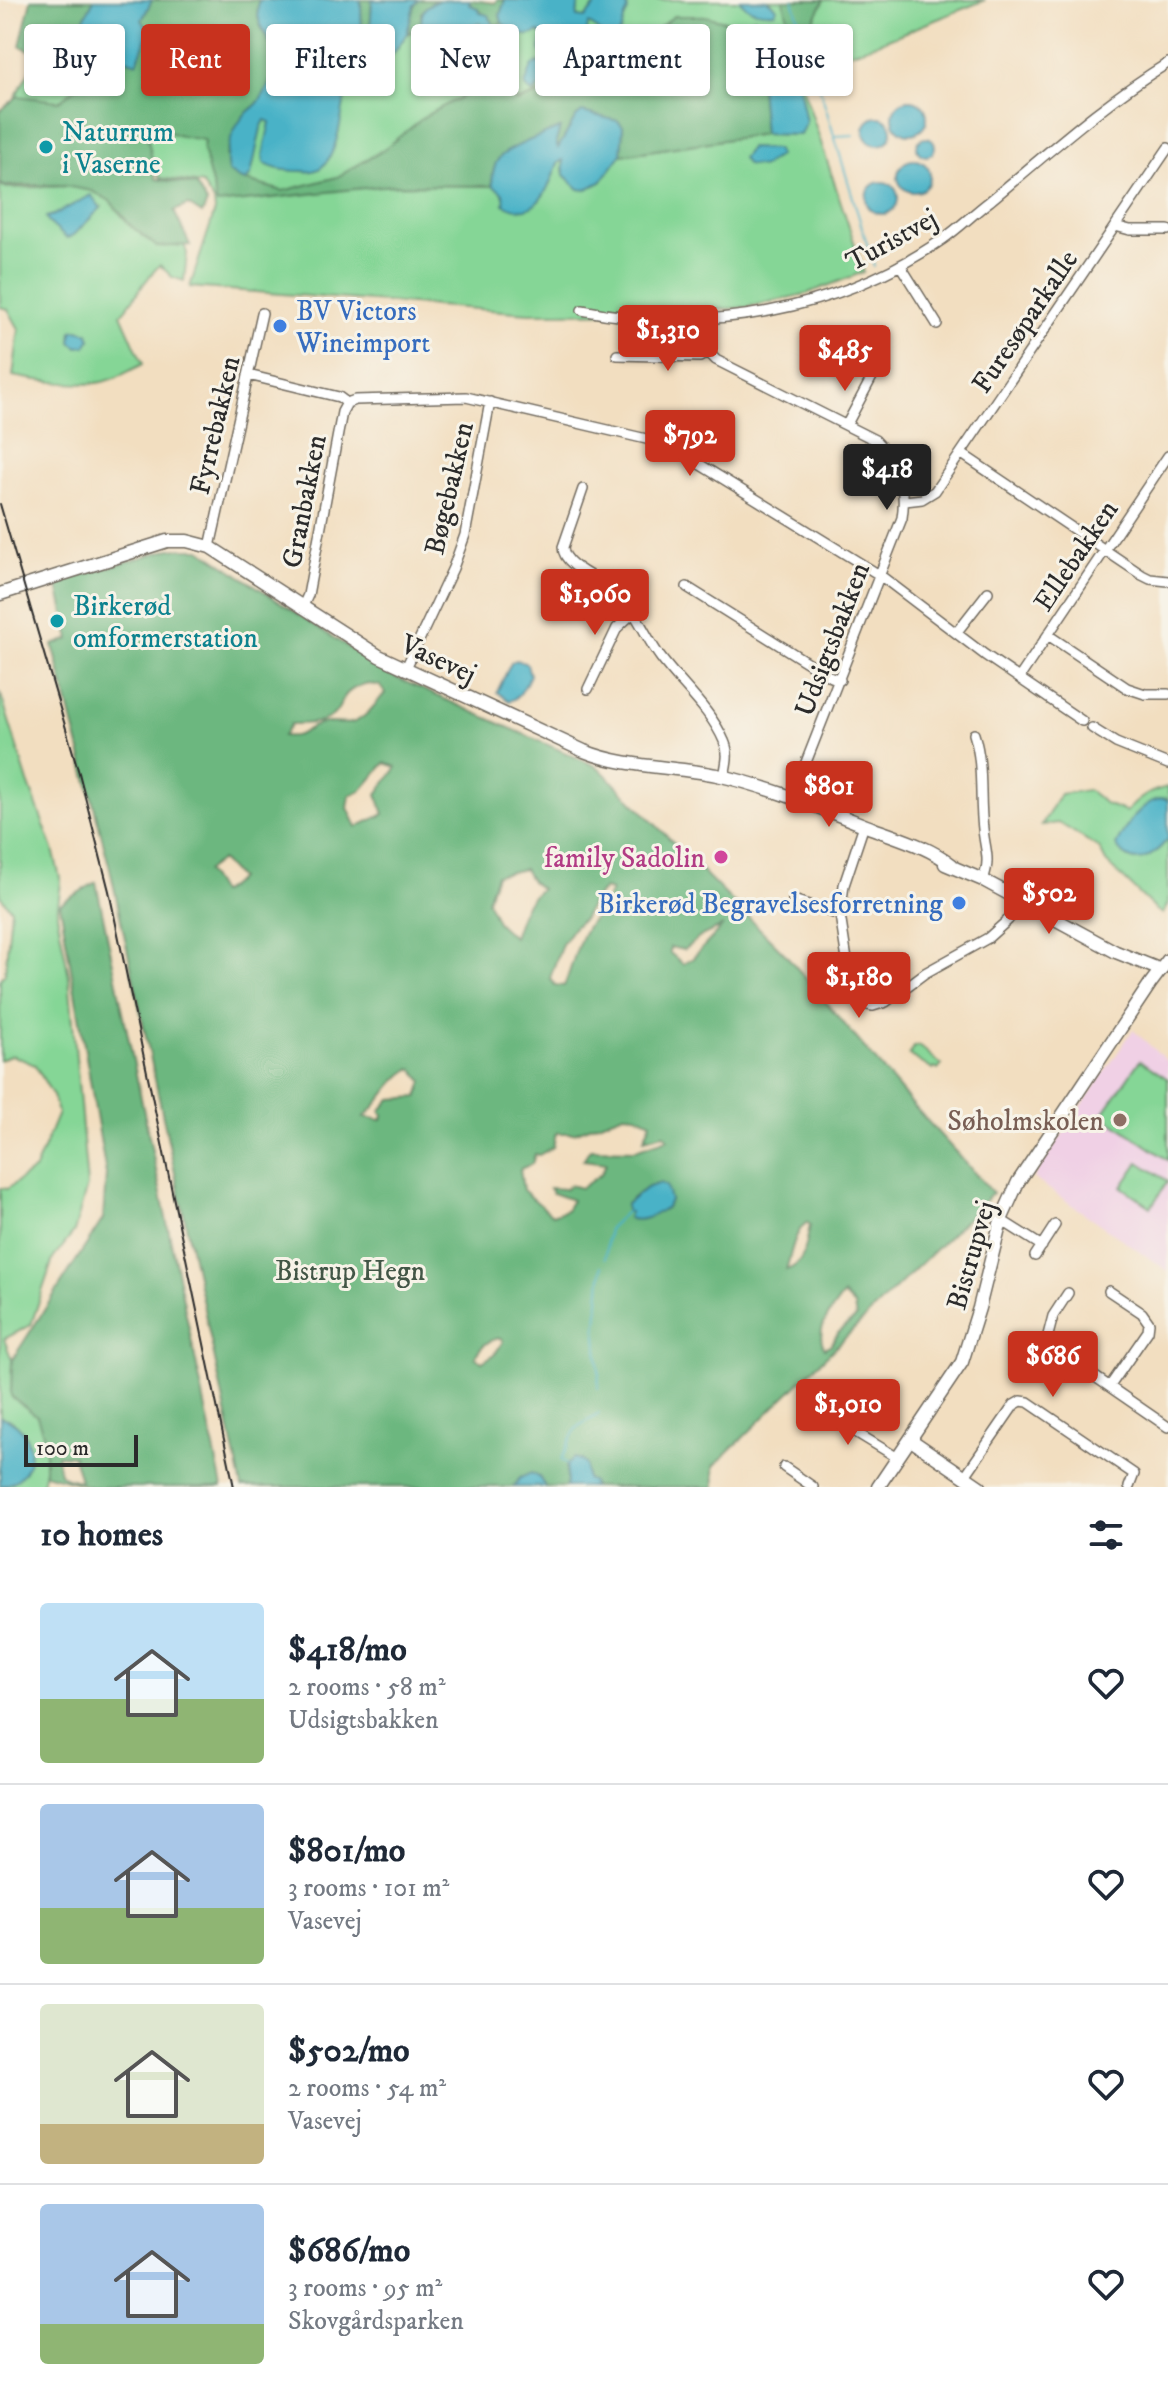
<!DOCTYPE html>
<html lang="en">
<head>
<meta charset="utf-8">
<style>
	body { margin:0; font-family:"IM FELL DW Pica",serif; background:#f2f2f3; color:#1f2937; height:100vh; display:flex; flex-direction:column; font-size:30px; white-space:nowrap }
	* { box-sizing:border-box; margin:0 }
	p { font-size:26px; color:#747a83 }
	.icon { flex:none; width:44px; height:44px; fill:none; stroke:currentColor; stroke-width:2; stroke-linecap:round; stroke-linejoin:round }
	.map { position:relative; height:1487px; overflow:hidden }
	.side { display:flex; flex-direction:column; background:#fff; flex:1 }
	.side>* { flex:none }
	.hud { position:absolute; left:24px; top:24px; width:1120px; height:72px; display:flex; gap:16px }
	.scale { position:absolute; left:24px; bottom:20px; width:114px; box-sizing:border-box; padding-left:8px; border:4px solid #2b2b2b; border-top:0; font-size:22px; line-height:28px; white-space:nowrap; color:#2b2b2b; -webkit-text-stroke:6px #f7f3e8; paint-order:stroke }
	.price { position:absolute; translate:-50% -68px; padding:0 18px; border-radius:8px; background:#c8321e; color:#fff; font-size:26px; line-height:52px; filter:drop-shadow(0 2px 4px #0008) }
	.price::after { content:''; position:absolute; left:50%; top:48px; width:24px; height:18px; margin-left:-12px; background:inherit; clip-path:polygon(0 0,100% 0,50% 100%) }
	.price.on { background:#222; color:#fff }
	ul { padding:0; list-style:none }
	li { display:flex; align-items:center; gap:24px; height:200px; padding:0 40px }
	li+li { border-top:2px solid #e0e1e3 }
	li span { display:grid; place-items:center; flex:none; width:224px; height:160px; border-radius:8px; color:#555 }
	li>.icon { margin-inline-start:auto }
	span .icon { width:96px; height:96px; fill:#fffc; stroke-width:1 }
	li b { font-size:34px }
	h2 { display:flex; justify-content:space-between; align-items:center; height:96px; padding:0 40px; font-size:34px }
	.pill { padding:0 28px; border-radius:8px; background:#fff; box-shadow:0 2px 6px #0004; font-size:28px; line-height:72px }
	.pill.on { background:#c8321e; color:#fff }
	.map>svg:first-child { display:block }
	.built { fill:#f0d0e5 }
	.green { fill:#85d696; stroke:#588060; stroke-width:2; fill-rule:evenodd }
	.forest { fill:#6cb77f; stroke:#4c7155; stroke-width:2; fill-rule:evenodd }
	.water { fill:#49b2c7; stroke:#3a6e79; stroke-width:2 }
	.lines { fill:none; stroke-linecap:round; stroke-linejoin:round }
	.stream { stroke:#49b2c7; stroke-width:2 }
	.street-casing { stroke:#716a5f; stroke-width:12 }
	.secondary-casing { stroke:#716a5f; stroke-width:15 }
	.street { stroke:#fff; stroke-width:9 }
	.secondary { stroke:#fff; stroke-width:12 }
	.tram { stroke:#2b2b2b; stroke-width:2 }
	.culture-dot { fill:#0f9aa8; stroke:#f7f3e8; stroke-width:3 }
	.shop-dot { fill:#3f7fe0; stroke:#f7f3e8; stroke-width:3 }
	.hotel-dot { fill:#d1479c; stroke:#f7f3e8; stroke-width:3 }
	.education-dot { fill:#8d6e63; stroke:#f7f3e8; stroke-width:3 }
	.labels { text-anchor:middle; stroke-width:6; stroke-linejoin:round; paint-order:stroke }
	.culture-label { font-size:28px; fill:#0d838f; stroke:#f7f3e8; text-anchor:start }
	.street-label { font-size:28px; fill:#2b2b2b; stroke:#f7f3e8 }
	.shop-label { font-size:28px; fill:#366cbe; stroke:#f7f3e8; text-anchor:start }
	.hotel-label { font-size:28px; fill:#b23c85; stroke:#f7f3e8; text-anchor:end }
	.education-label { font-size:28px; fill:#785e54; stroke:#f7f3e8; text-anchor:end }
	.park-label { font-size:28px; fill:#425646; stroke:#f7f3e8 }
</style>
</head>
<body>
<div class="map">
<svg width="1168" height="1487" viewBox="0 0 1168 1487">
	<rect width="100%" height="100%" fill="#f7f3e8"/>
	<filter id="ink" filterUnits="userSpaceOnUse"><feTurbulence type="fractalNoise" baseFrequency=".0125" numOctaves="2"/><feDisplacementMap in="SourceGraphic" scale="16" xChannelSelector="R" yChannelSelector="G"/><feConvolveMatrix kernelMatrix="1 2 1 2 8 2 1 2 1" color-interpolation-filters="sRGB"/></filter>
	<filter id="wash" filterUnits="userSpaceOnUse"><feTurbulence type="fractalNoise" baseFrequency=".006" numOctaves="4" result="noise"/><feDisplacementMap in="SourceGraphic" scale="32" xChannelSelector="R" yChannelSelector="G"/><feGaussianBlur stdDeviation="1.8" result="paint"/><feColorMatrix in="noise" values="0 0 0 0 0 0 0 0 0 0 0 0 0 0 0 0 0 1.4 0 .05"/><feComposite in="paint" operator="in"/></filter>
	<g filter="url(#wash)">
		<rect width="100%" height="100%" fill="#f2dec0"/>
		<path class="built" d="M1133,1030L1168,1062V1271L1033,1178Z"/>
		<path class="green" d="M62,0H363L360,69L380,58H390L407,34L421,26L440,32L481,22L493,30L494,26L502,23L511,30L538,32L543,36V56H547L558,42L587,24L594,26L608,40C620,30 629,16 626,0H739C747,10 762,13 775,12L773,4L767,0H783L792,29C784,35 773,34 764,32L765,29H757L754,18L748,27L705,16H674L611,66L516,102L501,77L353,168L352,189L392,185L493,186L502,191L505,198L539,201L558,163L564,160L563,171L601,182L621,155L764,134L799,135L806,122L794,61L864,272L806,294L747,307L693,312L529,313L190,287L215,211L214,202L202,184L160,178L143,142L0,161V125L47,39Z
			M579,0H600L585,18L577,17Z
			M801,0H985L868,47L845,54L823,73Z
			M0,185L7,188L118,185L175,219L187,253L184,281L172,277L160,265C144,279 136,299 121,314L143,364C129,371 113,381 96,383C77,386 33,380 13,376L19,329L8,309L0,307ZM101,207L78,231C65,229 51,231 47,217Z
			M0,692L28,782L53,849L61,882L57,914L69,976L87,1186L74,1232L53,1259L31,1325L4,1339L12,1360L11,1396C18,1402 31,1409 37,1416C50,1435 47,1467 41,1487H0L7,1485L24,1434L13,1421L0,1417V1188L7,1189L35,1169L58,1113L53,1096L35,1065L12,1055L0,1060V980L5,973L11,909L0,896Z
			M1168,787V903L1163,914L1155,909L1106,862L1099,848L1059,823L1042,825L1060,794L1088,790L1106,804L1126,812C1139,798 1149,791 1168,787Z
			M1060,894L1073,901L1067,917L1052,909Z
			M819,962L837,982L826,991L809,972Z
			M919,1046C928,1052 933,1059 942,1065L938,1070L935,1068L933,1070L909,1055L914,1047Z
			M1140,1060L1168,1079V1160L1102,1115Z
			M1139,1162L1168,1181L1151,1207L1122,1187Z"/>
		<path class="forest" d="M31,0H94L79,28L67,39L108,53L143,45L149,31L142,20L152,0H259C251,30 279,43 276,64C275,76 266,94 258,103C254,108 248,111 244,116C235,127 230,142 226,156L239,179L283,191L337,177L380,152L428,114L501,77L517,102L611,66L674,16H705L748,27L746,34L762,42L761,39L764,32H787L791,29L783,0H824L794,61L785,42L771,44L769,65L759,72L764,134L621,155L623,127L582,113L576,117L558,149L556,142L559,129L513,149L492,180L493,186L392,185L217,204L203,150L204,140L180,136L145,124L156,179L196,185L207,203L202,214L188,205L174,211L190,245L157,247L130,225L110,201L92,191L58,185L4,186L0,183V111L18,96L59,101L83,83L62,64L20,46Z
			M361,0H372L369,51L380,58L362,67Z
			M419,0H440L433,2L421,13V26L407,34L414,5Z
			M470,0L495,3L497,0H505L500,15L502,23L494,26L492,20L469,3Z
			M170,549H200L390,675L598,767L786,955L912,1104L993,1193L714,1466L715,1487H593L592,1482L586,1479V1473L567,1464C565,1473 569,1479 566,1487H545L539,1477L520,1478L514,1487H242L111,873L53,645L70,639L57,582ZM365,684L379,685L385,693C376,703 365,720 351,723C340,725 330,721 319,724C301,730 304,738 283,736L291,724C303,724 319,724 329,718C346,708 335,693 365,684ZM385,763L397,767L377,794L384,814L357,827L348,808L350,795L361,791ZM221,860L239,879L220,893L206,871ZM524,869L531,881L541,889C522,903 521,916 513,937L497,922L487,900L496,875ZM604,889L611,891L599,915C580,923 573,967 564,986L555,985L550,978L562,944L573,928L584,918L592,902ZM723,926L693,958L683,964L670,953V947L683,950L703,935ZM410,1069L414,1070L423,1081L418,1097L391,1099L380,1111L383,1114L382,1120L364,1117C381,1104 390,1081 410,1069ZM624,1114L636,1115L651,1122L644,1139L664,1134L668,1139L635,1150L590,1149L583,1160L606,1163L601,1174L581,1188L570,1185L565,1189L549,1188L552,1193L572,1200L566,1210L552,1215L523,1190L520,1169L532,1164L535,1154L539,1155L553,1147L556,1133H574ZM656,1185L665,1188L670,1200L667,1207L642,1219L630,1214L626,1204L640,1192ZM807,1222L810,1225C806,1242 806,1265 786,1270C792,1252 793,1234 807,1222ZM843,1295L854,1306L856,1318L838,1333L831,1344L825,1348C813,1331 832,1310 843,1295ZM502,1338L503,1341L495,1354L482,1362L475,1357C481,1345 489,1339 502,1338Z
			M96,882L222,1487H91L45,1474V1440L37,1416L11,1396L12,1360L103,1219L106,1174L60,904ZM57,1455L73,1456L80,1481C58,1477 59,1476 57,1455Z"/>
		<path class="water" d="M94,0H152L142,20L149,31L137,63L108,53C107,57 107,62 104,66C94,84 73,70 64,60L67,39L79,28Z
			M259,0H361L362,67C357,73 349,79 347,87C342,107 339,167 313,171C309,172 305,171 301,171C289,171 274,170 264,163L263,155L270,122L265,120L261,128L251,175L246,181L239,179L228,172C224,153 231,133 242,118C247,111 256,107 260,100C266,92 271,81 274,71C283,45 251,32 259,0Z
			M372,0H419L414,5L407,34L390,58H380L369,52Z
			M440,0H470L469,4L477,8L480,13L488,15L494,26L493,30L490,32L485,31L480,23L449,32L421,26C421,10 424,5 440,0Z
			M505,0H579L577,17L585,18L600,0H626L628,11C621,21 624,33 613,40C603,39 598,27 588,24L586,40L576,45L558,42L547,56H543L540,49L543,36L539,32C525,40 513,32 502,23L500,15Z
			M739,0H767L777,8L775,12C762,13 747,11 739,0Z
			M754,18L758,20V29L761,22L766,23L761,39L766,43L763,53H758C745,38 745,35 754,18Z
			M785,42L794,61L806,122L800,135L764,134L759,72L769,65L771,43Z
			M539,62L545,66C545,76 542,87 533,93L528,90L525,85L532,66Z
			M893 117a17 17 0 1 1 34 0a17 17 0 1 1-34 0Z
			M582,112L618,121L623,126L621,155L601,182L585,190L579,189L564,175L563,160L558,163C548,189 536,223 504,204C506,194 501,191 493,186C491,176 494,163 501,156C509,148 547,133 560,128L556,142L558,148L576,117Z
			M864 131a14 14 0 1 1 28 0a14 14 0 1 1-28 0Z
			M917 147a9 9 0 1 1 18 0a9 9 0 1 1-18 0Z
			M750,148L776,149L779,155L763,167L747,165L742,158Z
			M898 176a16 16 0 1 1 32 0a16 16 0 1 1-32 0Z
			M866 198a16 16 0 1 1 32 0a16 16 0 1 1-32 0Z
			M91,195L101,208L71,237L66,238L48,222L46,217L54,215Z
			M78,330L88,333L91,339L86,346L78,347L71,342L72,331Z
			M516,660L527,664L530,675C525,685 521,698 509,701L497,692L511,663Z
			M1163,798L1168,800V839C1152,858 1133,872 1116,845C1125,827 1141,801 1163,798Z
			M660,1183L666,1186L670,1200L667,1207C655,1214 642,1224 628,1218L630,1212H626V1204L646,1188Z
			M0,1417C38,1424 41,1481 0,1486Z
			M574,1458L581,1460L586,1465V1479L592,1482L593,1487H566C569,1479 565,1473 567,1464Z
			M531,1473L539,1477L545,1487H514L520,1478Z"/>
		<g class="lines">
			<path class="stream" d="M793,0L874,267
				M836,136L854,135
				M605,1258L609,1228L626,1212
				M598,1388L599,1371L596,1335L602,1266
				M567,1464L561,1460C566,1450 572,1430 582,1424C590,1419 593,1420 599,1413"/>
		</g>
	</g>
	<g filter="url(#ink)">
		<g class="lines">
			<g class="street-casing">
				<path id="street" d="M1115,226L1130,230H1168
					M900,265L937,324
					M582,310C704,335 840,311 943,239C959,228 974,213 990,201C1048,153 1104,102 1168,63
					M706,320L708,352L716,360L875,440C898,463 907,486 902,518L792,798
					M617,355L700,357L708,352
					M248,375L339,397L347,403L355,400L466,397L655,441L673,448L881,576L985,655L1082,721
					M847,424L872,377
					M962,454L1142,575L1150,579L1168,581
					M583,489L563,547C563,567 601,579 616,592C637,610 645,637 661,658C681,685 711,710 724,741C730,754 726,764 724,777
					M905,501L922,499L935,491L1168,148
					M210,547L262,313
					M687,587L829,676L840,680
					M302,608L308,595L342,412L347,403
					M956,633L988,592
					M1048,635L1127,688L1145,694H1168
					M405,670L453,568L465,535L490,402
					M1019,678L1168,456
					M588,689L617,628L634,612
					M1092,728L1116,743L1168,764
					M974,734C984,766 979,797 983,829C985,851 991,858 983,880
					M864,825L844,885L840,915L852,992L863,1004L873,1006L886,1002L925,973L988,938L1008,920L1022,901
					M793,900L840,915
					M1001,1220L1042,1246
					M1035,1256L1055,1225
					M1109,1291L1142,1313L1149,1323L1148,1331L1110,1386
					M1068,1293L1053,1316L1046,1343L1168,1427
					M816,1408L898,1458
					M784,1467L813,1487
					M965,1476L1014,1405L1021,1401L1028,1402L1134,1474L1129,1487"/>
			</g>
			<g class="secondary-casing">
				<path id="secondary" d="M0,594L167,541H187L210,547L379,656L584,751C626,768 672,766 717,775C771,787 823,809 874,829C901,839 929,847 952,865
					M945,864L983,880L1116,952L1161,970
					M911,1440L980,1487
					M878,1487L962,1362L979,1308L1001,1220L1018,1182L1150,984L1168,960"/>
			</g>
			<use href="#street" class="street"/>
			<use href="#secondary" class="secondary"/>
			<path class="tram" d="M0,504L79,773L109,891L234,1487"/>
		</g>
	</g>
	<g class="culture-dot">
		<circle cx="46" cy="147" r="8"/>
		<circle cx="57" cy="621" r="8"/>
	</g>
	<g class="shop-dot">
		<circle cx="280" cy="326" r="8"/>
		<circle cx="959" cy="903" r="8"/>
	</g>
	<circle class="hotel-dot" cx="721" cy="857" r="8"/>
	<circle class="education-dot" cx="1120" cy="1120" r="8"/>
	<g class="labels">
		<g class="culture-label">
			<text x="62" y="141">Naturrum<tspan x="62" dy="32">i Vaserne</tspan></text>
			<text x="73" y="615">Birkerød<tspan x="73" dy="32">omformerstation</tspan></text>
		</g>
		<g class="street-label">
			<text transform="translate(891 239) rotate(-29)" y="10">Turistvej</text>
			<text transform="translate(1024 321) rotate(-56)" y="10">Furesøparkalle</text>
			<text transform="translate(214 425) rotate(-77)" y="10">Fyrrebakken</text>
			<text transform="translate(448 488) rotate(-77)" y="10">Bøgebakken</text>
			<text transform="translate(303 501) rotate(-79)" y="10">Granbakken</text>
			<text transform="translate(1075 555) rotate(-56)" y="10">Ellebakken</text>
			<text transform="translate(831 639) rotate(-69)" y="10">Udsigtsbakken</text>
			<text transform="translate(439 658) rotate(25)" y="10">Vasevej</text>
			<text transform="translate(970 1255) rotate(-74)" y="10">Bistrupvej</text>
		</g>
		<g class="shop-label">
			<text x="296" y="320">BV Victors<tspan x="296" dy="32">Wineimport</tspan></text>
			<text x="943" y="913" text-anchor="end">Birkerød Begravelsesforretning</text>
		</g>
		<g class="hotel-label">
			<text x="705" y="867">family Sadolin</text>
		</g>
		<g class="education-label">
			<text x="1104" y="1130">Søholmskolen</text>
		</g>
		<g class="park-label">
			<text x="350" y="1280">Bistrup Hegn</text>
		</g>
	</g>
</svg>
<div class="scale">100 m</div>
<b class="price" style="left:668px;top:373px">$1,310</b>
<b class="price" style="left:845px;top:393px">$485</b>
<b class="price" style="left:690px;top:478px">$792</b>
<b class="price on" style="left:887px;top:512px">$418</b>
<b class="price" style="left:595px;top:637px">$1,060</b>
<b class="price" style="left:829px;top:829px">$801</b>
<b class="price" style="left:1049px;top:936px">$502</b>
<b class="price" style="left:859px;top:1020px">$1,180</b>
<b class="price" style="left:1053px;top:1399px">$686</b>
<b class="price" style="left:848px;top:1447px">$1,010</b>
<div class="hud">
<a class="pill">Buy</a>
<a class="pill on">Rent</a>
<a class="pill">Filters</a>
<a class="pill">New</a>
<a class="pill">Apartment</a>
<a class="pill">House</a>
</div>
</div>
<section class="side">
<h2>10 homes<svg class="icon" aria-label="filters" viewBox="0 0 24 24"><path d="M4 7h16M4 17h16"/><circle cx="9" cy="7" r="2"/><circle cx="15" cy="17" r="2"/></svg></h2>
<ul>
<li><span style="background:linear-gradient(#bfe0f5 60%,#8fb573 0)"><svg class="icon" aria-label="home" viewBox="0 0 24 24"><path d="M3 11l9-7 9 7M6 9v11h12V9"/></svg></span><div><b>$418/mo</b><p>2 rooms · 58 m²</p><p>Udsigtsbakken</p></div><svg class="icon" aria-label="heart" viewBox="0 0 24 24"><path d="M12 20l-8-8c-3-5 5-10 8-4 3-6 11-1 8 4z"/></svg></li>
<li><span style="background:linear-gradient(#a9c7e8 65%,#8fb573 0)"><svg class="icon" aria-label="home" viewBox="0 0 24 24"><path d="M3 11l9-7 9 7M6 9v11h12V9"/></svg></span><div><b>$801/mo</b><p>3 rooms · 101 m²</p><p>Vasevej</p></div><svg class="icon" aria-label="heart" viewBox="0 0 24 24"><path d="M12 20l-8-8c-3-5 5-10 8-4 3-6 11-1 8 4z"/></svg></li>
<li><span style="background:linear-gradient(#dfe7d0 75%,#c2b280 0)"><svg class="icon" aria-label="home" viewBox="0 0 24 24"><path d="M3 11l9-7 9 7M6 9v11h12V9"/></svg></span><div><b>$502/mo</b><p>2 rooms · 54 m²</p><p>Vasevej</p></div><svg class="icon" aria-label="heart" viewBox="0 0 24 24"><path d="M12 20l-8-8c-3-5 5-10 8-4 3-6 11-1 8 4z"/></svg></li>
<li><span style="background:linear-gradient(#a9c7e8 75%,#8fb573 0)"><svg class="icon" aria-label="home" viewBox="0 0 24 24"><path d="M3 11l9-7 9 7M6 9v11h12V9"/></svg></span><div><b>$686/mo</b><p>3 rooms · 95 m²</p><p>Skovgårdsparken</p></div><svg class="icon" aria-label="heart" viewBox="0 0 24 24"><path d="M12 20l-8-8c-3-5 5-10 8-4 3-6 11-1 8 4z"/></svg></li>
</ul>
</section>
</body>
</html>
